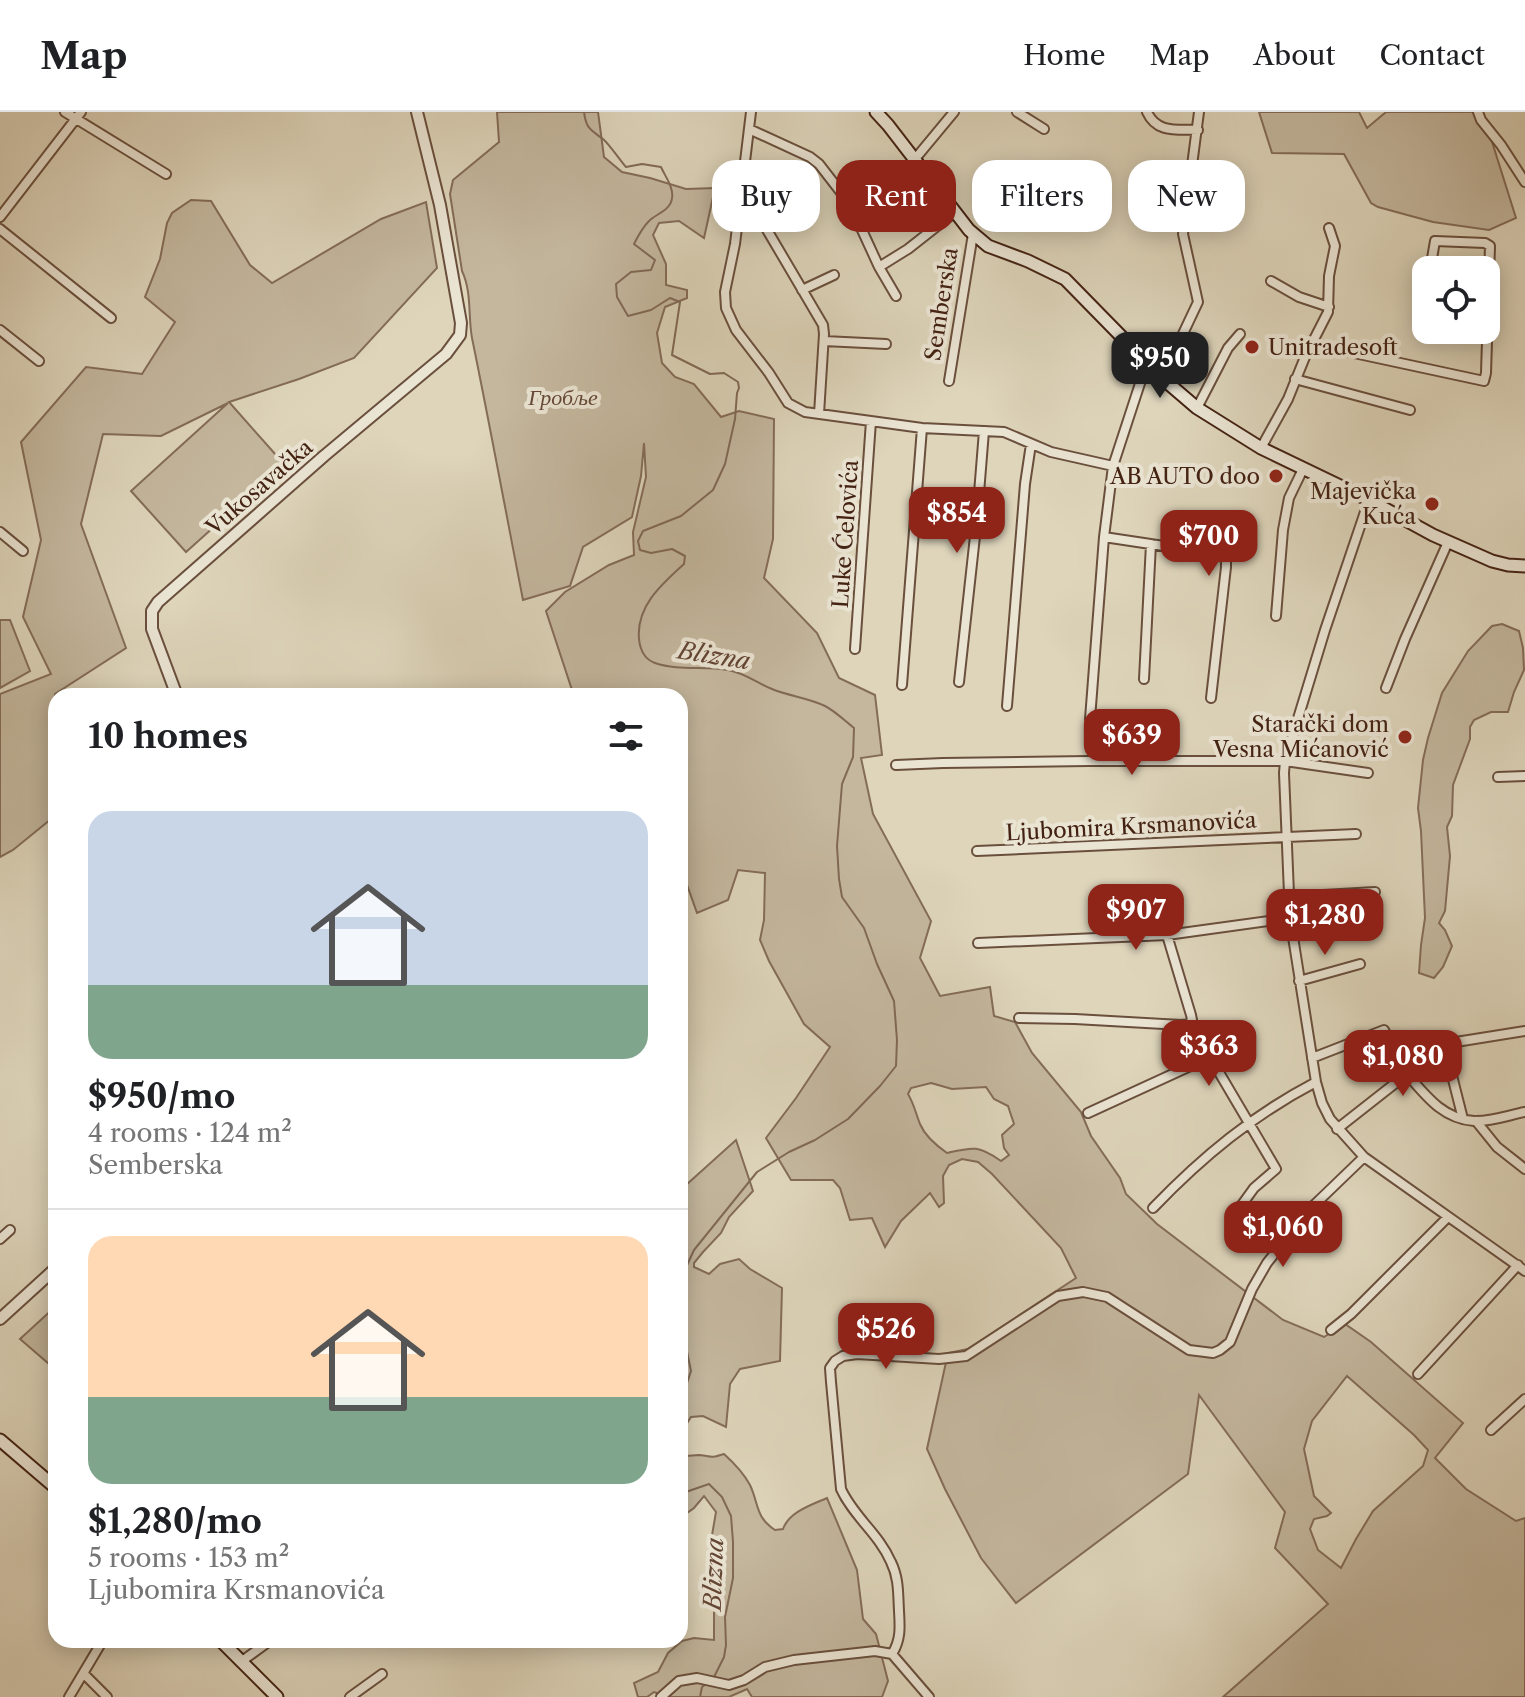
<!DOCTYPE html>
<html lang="en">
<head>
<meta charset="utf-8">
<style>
	body { margin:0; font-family:"Libre Caslon Text",serif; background:#f2f2f2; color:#202124; height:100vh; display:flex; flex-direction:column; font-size:30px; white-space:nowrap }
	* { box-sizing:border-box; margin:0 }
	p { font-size:26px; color:#757577 }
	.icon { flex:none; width:44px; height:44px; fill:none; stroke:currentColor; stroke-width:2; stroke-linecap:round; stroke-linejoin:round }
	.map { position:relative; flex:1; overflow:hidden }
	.side { position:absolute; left:48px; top:576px; width:640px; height:960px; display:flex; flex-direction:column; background:#fff; border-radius:24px; box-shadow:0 4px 20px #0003 }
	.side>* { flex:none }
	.banner { position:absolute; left:712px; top:48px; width:692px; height:72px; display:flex; gap:16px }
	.controls { position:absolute; left:1412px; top:144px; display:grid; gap:16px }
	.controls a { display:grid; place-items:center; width:88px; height:88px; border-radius:16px; background:#fff; box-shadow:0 4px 20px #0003; font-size:40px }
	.price { position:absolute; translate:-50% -68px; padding:0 18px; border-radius:16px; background:#8f2418; color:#fff; font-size:26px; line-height:52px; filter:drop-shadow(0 2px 4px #0008) }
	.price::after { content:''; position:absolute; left:50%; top:48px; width:24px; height:18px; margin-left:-12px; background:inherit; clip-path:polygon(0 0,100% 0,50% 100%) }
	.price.selected { background:#222; color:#fff }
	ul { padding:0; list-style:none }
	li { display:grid; align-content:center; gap:16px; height:424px; padding:0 40px }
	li+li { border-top:2px solid #e0e0e0 }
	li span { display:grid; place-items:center; height:248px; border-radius:24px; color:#555 }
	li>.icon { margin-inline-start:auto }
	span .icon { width:144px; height:144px; fill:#fffc; stroke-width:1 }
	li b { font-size:34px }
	h2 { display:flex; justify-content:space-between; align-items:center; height:96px; padding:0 40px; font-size:34px }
	.chip { padding:0 28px; border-radius:24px; background:#fff; box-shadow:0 4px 20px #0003; font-size:28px; line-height:72px }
	.chip.selected { background:#8f2418; color:#fff }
	header { display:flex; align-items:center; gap:48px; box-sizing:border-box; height:112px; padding:0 40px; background:#fff; border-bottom:2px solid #e0e0e0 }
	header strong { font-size:38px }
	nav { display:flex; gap:44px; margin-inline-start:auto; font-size:28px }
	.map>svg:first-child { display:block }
	.green { fill:#c4b79e; stroke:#846c58; stroke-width:2; fill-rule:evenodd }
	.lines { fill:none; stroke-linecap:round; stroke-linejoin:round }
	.stream { stroke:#816956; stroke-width:2 }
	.minor-casing { stroke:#6a4f3d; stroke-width:12 }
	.tertiary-casing { stroke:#6a4f3d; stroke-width:14 }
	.secondary-casing { stroke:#442213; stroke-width:15 }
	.minor { stroke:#eae4d3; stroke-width:8 }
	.tertiary { stroke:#eae4d3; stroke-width:10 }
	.secondary { stroke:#eae4d3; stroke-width:11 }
	.poi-dot { fill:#8f2418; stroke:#eae4d3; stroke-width:3 }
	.labels { text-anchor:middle; stroke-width:8; stroke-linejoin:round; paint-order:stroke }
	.street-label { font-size:22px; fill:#442213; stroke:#eae4d3 }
	.poi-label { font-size:22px; fill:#442213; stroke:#eae4d3; text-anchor:end }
	.park-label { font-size:22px; font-style:italic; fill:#644736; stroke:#eae4d3 }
	.water-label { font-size:24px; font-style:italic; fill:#634534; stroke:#eae4d3 }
</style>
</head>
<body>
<header>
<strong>Map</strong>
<nav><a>Home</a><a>Map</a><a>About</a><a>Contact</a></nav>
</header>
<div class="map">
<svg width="1525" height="1585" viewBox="0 0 1525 1585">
	<rect width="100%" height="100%" fill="#ded5bb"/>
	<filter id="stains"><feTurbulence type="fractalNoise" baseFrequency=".0025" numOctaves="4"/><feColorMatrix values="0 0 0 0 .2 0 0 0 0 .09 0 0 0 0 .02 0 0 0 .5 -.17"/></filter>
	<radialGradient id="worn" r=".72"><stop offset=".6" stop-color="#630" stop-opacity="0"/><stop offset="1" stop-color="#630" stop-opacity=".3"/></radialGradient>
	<path class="green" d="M497,0H598L604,45L622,60L650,66L686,77L715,76L704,126L679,109L659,111L653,123L666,152V173L687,178V186L665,195L657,221L662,251L675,265L694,272L721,305L739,299L774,307L773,427L764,466L817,521L839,566L875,583L882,643L861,646L873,702L931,809L920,846L940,884L990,875L994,904L1015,910L1032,941L1081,1000L1091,1024L1120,1066L1126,1082L1157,1112L1283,1208L1324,1225L1345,1212L1371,1230L1463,1311L1435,1346L1466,1377L1516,1409L1525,1406V1585H1223L1328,1492L1275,1436L1285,1400L1199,1283L1188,1362L1016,1491L981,1446L945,1377L927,1337L948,1241L968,1237L1076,1166L1061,1136L992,1062L978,1050L962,1047L949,1053L943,1064L944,1091L939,1095L930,1081L901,1109L885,1135L872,1106L850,1108L840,1076L833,1068H791L766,1026L796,986L830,935L804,912L769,849L760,828L764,808L765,761L738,758L728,788L697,801L680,753V584H574L546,499L565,480L609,453L634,443L633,420L646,365L644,331L641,364L632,405L583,435L570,474L523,488C506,401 490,314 472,226C468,205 472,180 462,159L450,82L453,68L499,30ZM931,971L952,977L986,975L994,987L1008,994L1014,1012L1002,1023L1004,1036L1009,1043L1001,1049C978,1033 973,1035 947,1041C937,1034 925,1024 920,1012C916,1002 914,992 908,982L911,976ZM1347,1264L1414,1323L1428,1338L1423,1354L1373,1399L1356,1427L1341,1456L1318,1438L1310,1417L1314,1407L1327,1404L1331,1401L1314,1384L1304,1337L1312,1309Z
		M1259,0H1359L1367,16L1386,0H1474L1488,17L1516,106L1489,118L1433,110L1378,95L1371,91L1344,42L1272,41Z
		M191,88L211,89L250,153L272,171L381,107L426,90L437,156L354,246L299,267L229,290L284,352L186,440L131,379L228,291L161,324L103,322L81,412L126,536L55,582L56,703L13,738L0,745V582L51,562L23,505L41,428L21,330L86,255L142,262L175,210L145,185L160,147L167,111L172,101Z
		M0,508H10L30,559L0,576Z
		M1502,512L1519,519L1523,536L1524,558L1514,580L1508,600H1491L1474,608L1470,615V627L1453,673L1452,704L1447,715L1450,744L1445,799L1439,811L1445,818L1452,834L1443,855L1434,866L1419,861L1421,833L1425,806L1421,719L1418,696L1423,648L1428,626L1442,581L1468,539L1492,514Z
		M736,1028L753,1079L729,1105L721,1121L703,1140L694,1151V1155L709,1162L720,1152L739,1147L750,1157L782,1176L780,1249L740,1257L730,1272L726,1315L703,1304L691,1305L684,1316L680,1330V1101L686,1073Z
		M56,1194V1258L20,1227Z
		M724,1342C734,1351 743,1360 750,1373C759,1392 755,1405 775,1418L783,1417C789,1400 811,1393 827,1386L857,1458L863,1507L876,1522L888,1569L882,1585H752L747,1577L729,1585H668L654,1580L647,1585H638L634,1571L658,1560L668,1541L682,1529L694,1526L714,1528V1465L707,1452L716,1400L704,1384L694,1396L680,1406V1343C687,1345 692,1343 699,1343C713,1344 708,1347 724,1342Z"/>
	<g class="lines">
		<path class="stream" d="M584,0C586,17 591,18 603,27C609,32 620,48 626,55L642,52L661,55C665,64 674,76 672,86C671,98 656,102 649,109C642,116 638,124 634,132L655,148L651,158L631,160L616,172L617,185L628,204L651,198L670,186L680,190L672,243L710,262L724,261L738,270L739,276L737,281L735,307L725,352L713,378L681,404L643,419L638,429L640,438L651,441L672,437L685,444L684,452C662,472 636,494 639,527C640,537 644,547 655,551C678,559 704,554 728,558C745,561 757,571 772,577C789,584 809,586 825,594C835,599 845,609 854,616L853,645L842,672L837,734L839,767L842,785L864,816L877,852L894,889L897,928L896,954L880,974L848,1007L815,1028L789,1040L757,1060L694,1138L683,1162L685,1230L691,1259L685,1277L680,1287
			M680,1382L709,1372L722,1385L731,1404L733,1430V1466L725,1505L726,1533L724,1545L714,1565
			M700,1585L702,1575L706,1572"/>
		<g class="minor-casing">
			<path id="minor" d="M65,0L166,62
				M751,0L735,132L725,180L726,196L736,218L769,261L788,291L805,300L922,316L1004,320L1051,340L1113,354
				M1017,0L1044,17
				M1147,0C1157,22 1178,17 1198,18
				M1478,0L1481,8L1501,33L1525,70
				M749,17L810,45L819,52L850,92L879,155L896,184
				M915,47L954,0
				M743,77L823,213L824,222L819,302
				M0,105L81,0
				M0,117L111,206
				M879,155L908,137L955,100
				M1271,169L1299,185L1329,195
				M802,178L834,163
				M0,218L39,249
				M824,229L886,232
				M1312,232L1484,269L1486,261L1490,134L1485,131L1435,129L1430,158
				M1162,266L1198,190L1183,122L1199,0
				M1295,267L1410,298
				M949,269L973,122
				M1197,296L1228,236L1240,222
				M1261,336L1288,287L1305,245L1328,200L1329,164L1335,134L1329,116
				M1369,388L1325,518L1285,649L1284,661L1290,806L1316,970L1322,991L1330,1007L1364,1045L1525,1159
				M0,420L23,439
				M1104,425L1217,442L1226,447V455L1211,586
				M1276,504L1283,418L1289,386L1303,357
				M855,537L871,309
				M1144,567L1151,432
				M959,570L977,406L984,319
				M902,573L922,316
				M1386,576L1405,527L1448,430
				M1007,594L1025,372L1031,332
				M1090,607L1104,425L1113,354L1147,250
				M896,653L943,651L1088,649H1285L1368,661
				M1498,665L1525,664
				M977,739L1356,722
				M1288,785L1375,780
				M978,831L1167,823L1290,806
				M1299,869L1360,852
				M1019,906L1075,907L1181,913L1189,912L1192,908L1191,903L1167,823
				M1312,946L1384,918L1407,962
				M1088,1001L1210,945L1276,1057L1254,1076L1241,1094
				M1463,1007L1445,936L1451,931L1456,930L1525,919
				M1476,1009L1497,1035L1525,1057
				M1337,1017L1407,962C1426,984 1443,1007 1474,1009C1490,1010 1509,1003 1525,1000
				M1153,1096C1203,1044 1253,1003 1316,970
				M0,1127L10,1118
				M1331,1218L1351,1202L1448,1105
				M1418,1262L1518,1153
				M1491,1318L1525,1287
				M892,1542C901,1528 900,1515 899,1499C898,1482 899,1466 891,1450C879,1422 853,1404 841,1377L831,1270L830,1256L835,1249L843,1244L857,1242L939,1247L966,1244L1058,1184L1083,1180L1107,1185L1189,1238L1213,1241L1220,1238L1230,1230L1252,1177L1267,1151L1309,1098L1364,1045
				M242,1549L271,1528
				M84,1562L107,1585
				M69,1585L103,1528
				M350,1585L382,1562
				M661,1585L679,1569L697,1566L729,1573L744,1568L765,1555L794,1548L875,1539L892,1542L929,1585"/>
		</g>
		<g class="tertiary-casing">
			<path id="tertiary" d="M177,584L152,517V499L158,490L324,344L446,242L460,223L461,211L440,93L417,0
				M0,1207L56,1156"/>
		</g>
		<g class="secondary-casing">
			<path id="secondary" d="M876,0L888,13L969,118L988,134L1028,149L1065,167L1162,266L1197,296L1261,336L1369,388L1433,423L1492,449L1508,453L1525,454
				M0,1328L56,1376
				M220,1528L277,1585"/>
		</g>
		<use href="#minor" class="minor"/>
		<use href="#tertiary" class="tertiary"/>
		<use href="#secondary" class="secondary"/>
	</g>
	<g class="poi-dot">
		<circle cx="1252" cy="235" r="8"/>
		<circle cx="1276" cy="364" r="8"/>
		<circle cx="1432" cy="392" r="8"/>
		<circle cx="1405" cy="625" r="8"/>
	</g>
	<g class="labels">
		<g class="street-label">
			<text transform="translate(941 192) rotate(-81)" y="8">Semberska</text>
			<text transform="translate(259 375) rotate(-41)" y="8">Vukosavačka</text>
			<text transform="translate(845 422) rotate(-86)" y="8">Luke Ćelovića</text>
			<text transform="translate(1131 714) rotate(-3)" y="8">Ljubomira Krsmanovića</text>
		</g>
		<g class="poi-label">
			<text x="1268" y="243" text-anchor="start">Unitradesoft</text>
			<text x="1260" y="372">AB AUTO doo</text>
			<text x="1416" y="387">Majevička<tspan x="1416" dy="25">Kuća</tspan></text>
			<text x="1389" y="620">Starački dom<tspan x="1389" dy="25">Vesna Mićanović</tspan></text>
		</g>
		<g class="park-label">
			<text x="563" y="293">Гробље</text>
		</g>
		<g class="water-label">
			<text transform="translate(714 544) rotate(9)" y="8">Blizna</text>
			<text transform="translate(714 1462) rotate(-88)" y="8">Blizna</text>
		</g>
	</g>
	<rect width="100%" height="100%" filter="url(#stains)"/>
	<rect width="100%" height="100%" fill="url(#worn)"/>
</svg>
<div class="controls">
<a><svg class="icon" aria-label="locate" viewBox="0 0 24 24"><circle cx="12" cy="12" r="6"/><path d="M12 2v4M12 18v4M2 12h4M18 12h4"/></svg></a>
</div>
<b class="price selected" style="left:1160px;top:288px">$950</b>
<b class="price" style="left:957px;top:443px">$854</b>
<b class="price" style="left:1209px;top:466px">$700</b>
<b class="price" style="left:1132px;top:665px">$639</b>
<b class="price" style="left:1136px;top:840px">$907</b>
<b class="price" style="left:1325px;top:845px">$1,280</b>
<b class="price" style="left:1209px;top:976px">$363</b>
<b class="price" style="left:1403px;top:986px">$1,080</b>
<b class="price" style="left:1283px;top:1157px">$1,060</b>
<b class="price" style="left:886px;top:1259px">$526</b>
<div class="banner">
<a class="chip">Buy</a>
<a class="chip selected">Rent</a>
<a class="chip">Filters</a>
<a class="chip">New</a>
</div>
<section class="side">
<h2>10 homes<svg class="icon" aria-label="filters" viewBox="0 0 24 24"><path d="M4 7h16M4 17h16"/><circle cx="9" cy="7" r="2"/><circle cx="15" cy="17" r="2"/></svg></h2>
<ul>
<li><span style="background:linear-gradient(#c9d6e8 70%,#7fa58c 0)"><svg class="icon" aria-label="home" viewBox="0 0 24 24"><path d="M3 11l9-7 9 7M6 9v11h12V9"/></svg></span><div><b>$950/mo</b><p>4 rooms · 124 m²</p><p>Semberska</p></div></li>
<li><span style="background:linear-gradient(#ffd9b3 65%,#7fa58c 0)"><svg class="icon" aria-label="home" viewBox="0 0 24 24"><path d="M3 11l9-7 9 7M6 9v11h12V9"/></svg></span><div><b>$1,280/mo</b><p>5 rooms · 153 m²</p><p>Ljubomira Krsmanovića</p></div></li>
</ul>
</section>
</div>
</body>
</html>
